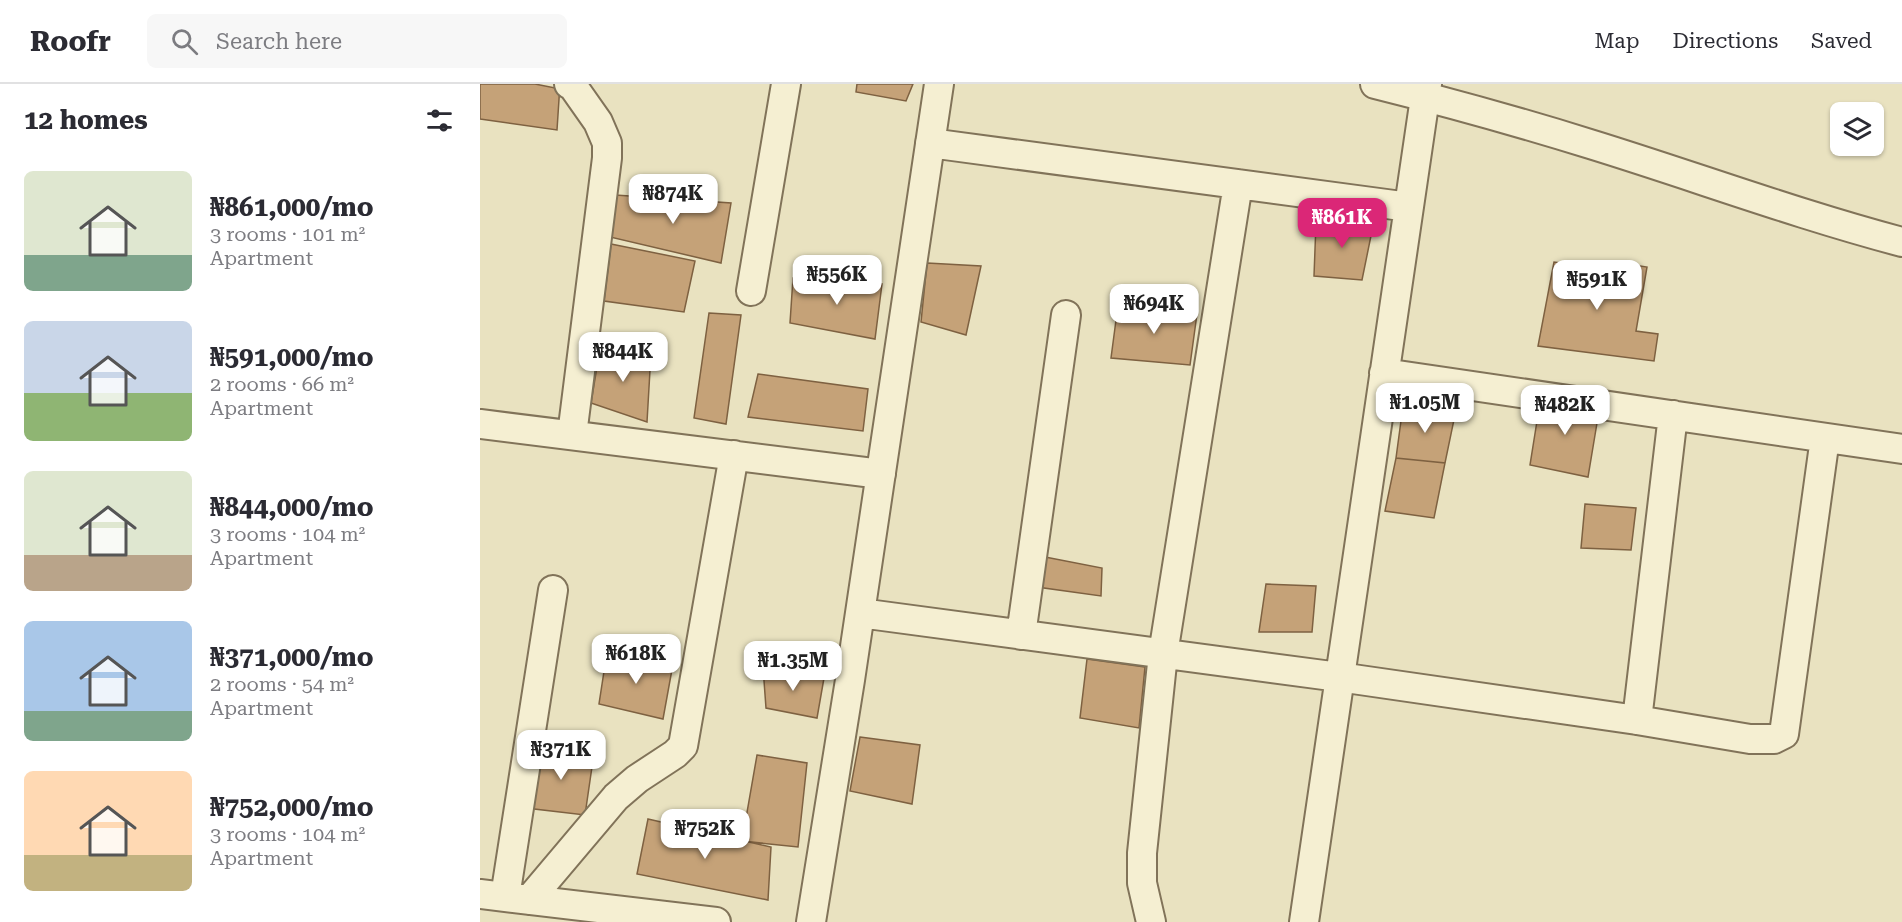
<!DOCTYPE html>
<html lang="en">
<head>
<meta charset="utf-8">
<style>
	body { margin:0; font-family:"Roboto Serif",serif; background:#f7f7f7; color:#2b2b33; height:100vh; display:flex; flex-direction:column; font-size:22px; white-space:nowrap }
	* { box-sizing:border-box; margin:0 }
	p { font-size:20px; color:#7c7c81 }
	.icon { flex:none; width:33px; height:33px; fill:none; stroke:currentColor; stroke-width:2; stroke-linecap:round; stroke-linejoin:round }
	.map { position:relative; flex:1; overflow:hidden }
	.panel { display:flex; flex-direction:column; background:#fff; width:480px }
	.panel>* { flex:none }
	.controls { position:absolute; left:1350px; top:18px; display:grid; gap:12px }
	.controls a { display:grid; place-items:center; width:54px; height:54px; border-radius:9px; background:#fff; box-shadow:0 2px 4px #0004; font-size:30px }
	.price { position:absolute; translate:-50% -51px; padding:0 14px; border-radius:12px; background:#fff; color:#222; font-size:20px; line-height:39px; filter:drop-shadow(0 2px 3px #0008) }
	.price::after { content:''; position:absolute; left:50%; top:36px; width:18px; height:14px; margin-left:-9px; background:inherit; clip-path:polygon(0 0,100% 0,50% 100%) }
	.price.current { background:#db2777; color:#fff }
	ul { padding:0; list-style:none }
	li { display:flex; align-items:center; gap:18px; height:150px; padding:0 24px }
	li span { display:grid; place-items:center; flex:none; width:168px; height:120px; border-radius:9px; color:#555 }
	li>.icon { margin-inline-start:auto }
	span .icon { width:72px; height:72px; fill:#fffc; stroke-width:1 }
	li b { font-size:26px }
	h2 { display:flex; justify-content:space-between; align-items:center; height:72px; padding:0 24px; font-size:26px }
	header { display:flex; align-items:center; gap:36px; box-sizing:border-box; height:84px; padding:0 30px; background:#fff; border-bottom:2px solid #e1e1e2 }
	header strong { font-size:28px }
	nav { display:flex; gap:33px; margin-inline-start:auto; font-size:21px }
	.search { width:420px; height:54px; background:#f7f7f7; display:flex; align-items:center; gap:15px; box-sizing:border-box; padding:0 21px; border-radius:9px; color:#7c7c81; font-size:22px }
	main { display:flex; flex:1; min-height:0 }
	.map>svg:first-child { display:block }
	.building { fill:#c5a278; stroke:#7e6141; stroke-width:1.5 }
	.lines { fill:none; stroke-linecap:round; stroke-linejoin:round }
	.minor-casing { stroke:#817359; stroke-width:32 }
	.minor { stroke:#f5efd2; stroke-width:28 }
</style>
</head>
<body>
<header>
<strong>Roofr</strong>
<div class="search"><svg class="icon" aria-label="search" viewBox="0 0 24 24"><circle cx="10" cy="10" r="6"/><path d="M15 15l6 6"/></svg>Search here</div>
<nav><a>Map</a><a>Directions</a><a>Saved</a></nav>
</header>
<main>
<section class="panel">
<h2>12 homes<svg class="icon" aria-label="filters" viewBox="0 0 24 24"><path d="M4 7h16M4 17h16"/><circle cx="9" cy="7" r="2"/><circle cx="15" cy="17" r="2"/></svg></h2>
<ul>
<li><span style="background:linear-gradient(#dfe7d0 70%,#7fa58c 0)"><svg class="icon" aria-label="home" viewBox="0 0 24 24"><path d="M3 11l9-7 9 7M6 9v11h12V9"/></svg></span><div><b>₦861,000/mo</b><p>3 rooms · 101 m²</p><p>Apartment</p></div></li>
<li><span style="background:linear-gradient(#c9d6e8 60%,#8fb573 0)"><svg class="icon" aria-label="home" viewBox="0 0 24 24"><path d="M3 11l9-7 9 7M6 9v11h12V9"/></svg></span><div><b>₦591,000/mo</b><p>2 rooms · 66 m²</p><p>Apartment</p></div></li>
<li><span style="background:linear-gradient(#dfe7d0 70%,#b9a48a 0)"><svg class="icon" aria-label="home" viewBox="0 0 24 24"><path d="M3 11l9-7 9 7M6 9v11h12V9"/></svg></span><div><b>₦844,000/mo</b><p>3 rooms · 104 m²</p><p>Apartment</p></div></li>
<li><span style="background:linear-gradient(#a9c7e8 75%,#7fa58c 0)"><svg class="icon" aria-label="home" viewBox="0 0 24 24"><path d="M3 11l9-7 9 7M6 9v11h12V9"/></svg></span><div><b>₦371,000/mo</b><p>2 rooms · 54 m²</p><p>Apartment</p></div></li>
<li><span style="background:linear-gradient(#ffd9b3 70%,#c2b280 0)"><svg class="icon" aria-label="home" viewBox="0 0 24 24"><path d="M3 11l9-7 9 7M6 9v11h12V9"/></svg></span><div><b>₦752,000/mo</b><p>3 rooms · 104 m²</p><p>Apartment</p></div></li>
</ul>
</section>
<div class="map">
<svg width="1422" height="838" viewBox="0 0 1422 838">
	<rect width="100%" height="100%" fill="#e9e2c0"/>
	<path class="building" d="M0,0H55L75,4L78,0H80L77,46L0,35Z
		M377,0H433L426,17L376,8Z
		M135,111L251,119L241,179L130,153Z
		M894,137L882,196L834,192L836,139Z
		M131,160L215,177L204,228L124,217Z
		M1129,177L1167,183L1156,247L1178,250L1174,277L1058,262L1074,178L1128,185Z
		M447,179L501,182L486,251L441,238Z
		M313,194L402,200L395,255L310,239Z
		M638,221L717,230L710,281L631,274Z
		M229,229L261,231L246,340L214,334Z
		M120,265L171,269L167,338L111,319Z
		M278,290L388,305L383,347L268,333Z
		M1061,312L1120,321L1108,393L1050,381Z
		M923,322L976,326L965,379L916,374Z
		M916,374L965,379L954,434L905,427Z
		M1105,420L1156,424L1151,466L1101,464Z
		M560,472L622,484L621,512L557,503Z
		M786,500L836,502L832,548H779Z
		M127,568L193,580L183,635L119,620Z
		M607,575L665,583L659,644L600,634Z
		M283,583L344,594L337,634L286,624Z
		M380,653L440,661L432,720L370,707Z
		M58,664L114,669L105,731L46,724Z
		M277,671L327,679L318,763L262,757Z
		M168,735L291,763L288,816L157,790Z"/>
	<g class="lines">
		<g class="minor-casing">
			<path id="minor" d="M89,0L92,1L118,38L127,59V74L92,351
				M895,0C967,18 1039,38 1110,60C1214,92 1316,130 1422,158
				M450,59L929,123
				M271,207L306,0
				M904,289L1422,365
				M0,340L401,390
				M380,529L859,593L1157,636L1270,655H1294L1304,650L1345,354
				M541,551L586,231
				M1157,636L1193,331
				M0,810L236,838
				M25,813L73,506
				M49,816L136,713L157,695L195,670L203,662L254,371
				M331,838L370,596L459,0
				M671,838L662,799V769L683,570L758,100
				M824,838L947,0"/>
		</g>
		<use href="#minor" class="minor"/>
	</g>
</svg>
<div class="controls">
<a><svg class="icon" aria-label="layers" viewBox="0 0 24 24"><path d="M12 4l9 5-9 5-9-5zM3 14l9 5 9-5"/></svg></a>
</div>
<b class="price" style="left:193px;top:141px">₦874K</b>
<b class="price current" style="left:862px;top:165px">₦861K</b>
<b class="price" style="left:357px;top:222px">₦556K</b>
<b class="price" style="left:1117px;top:227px">₦591K</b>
<b class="price" style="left:674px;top:251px">₦694K</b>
<b class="price" style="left:143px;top:299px">₦844K</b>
<b class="price" style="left:945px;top:350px">₦1.05M</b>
<b class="price" style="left:1085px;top:352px">₦482K</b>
<b class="price" style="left:156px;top:601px">₦618K</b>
<b class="price" style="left:313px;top:608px">₦1.35M</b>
<b class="price" style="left:81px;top:697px">₦371K</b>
<b class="price" style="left:225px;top:776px">₦752K</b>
</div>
</main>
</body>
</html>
